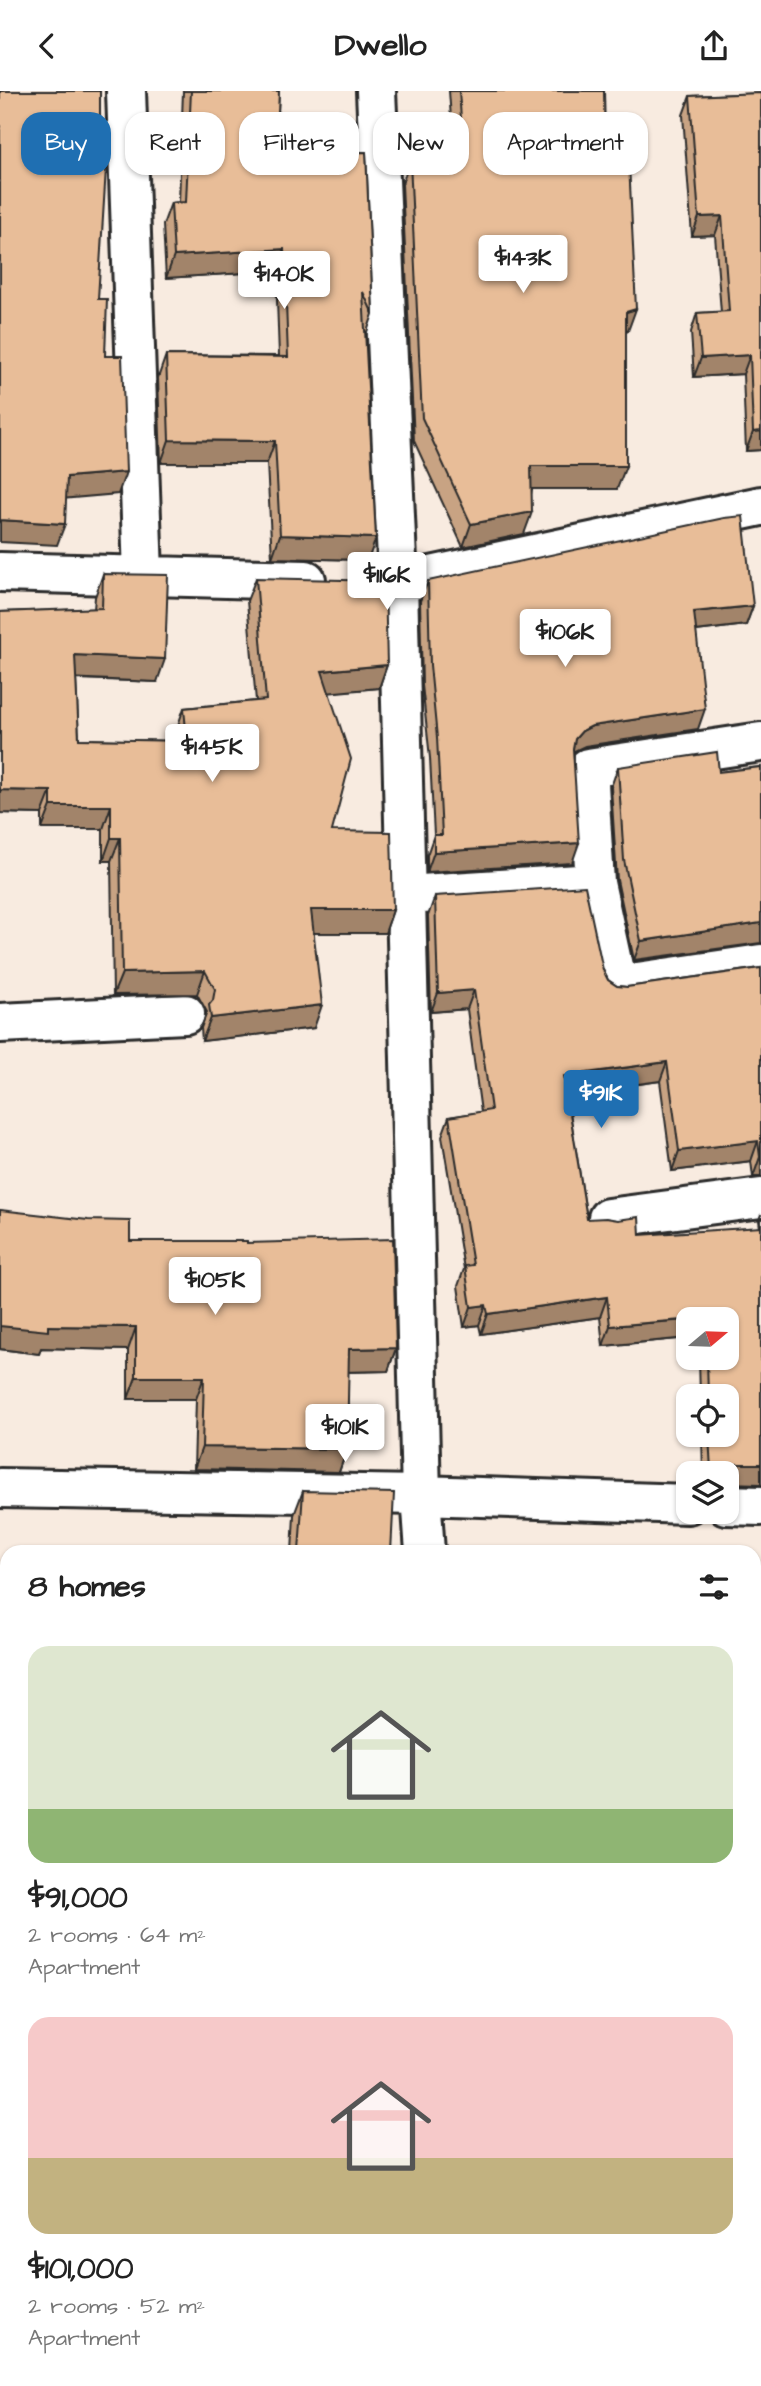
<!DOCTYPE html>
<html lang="en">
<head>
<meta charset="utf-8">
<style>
	body { margin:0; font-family:"Architects Daughter",sans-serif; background:#f6f6f6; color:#222; height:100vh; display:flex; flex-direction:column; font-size:26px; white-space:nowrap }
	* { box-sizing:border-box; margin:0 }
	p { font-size:23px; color:#767676 }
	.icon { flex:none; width:38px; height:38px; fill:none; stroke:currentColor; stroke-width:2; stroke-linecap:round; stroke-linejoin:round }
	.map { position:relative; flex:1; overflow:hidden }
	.panel { position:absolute; left:0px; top:1454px; width:761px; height:842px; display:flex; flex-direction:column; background:#fff; border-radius:21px 21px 0 0; box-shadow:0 2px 5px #0004 }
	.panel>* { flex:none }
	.top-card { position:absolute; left:21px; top:21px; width:719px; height:63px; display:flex; gap:14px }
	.needle { width:46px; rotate:71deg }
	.controls { position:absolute; left:676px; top:1216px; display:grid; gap:14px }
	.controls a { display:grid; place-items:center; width:63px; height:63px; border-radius:14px; background:#fff; box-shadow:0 2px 5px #0004; font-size:35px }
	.price { position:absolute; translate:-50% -60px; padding:0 16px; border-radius:7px; background:#fff; color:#222; font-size:23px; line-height:46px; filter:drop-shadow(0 2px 4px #0008) }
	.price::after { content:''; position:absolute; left:50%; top:42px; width:21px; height:16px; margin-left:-10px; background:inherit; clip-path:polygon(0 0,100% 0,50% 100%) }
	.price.on { background:#1f6fb2; color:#fff }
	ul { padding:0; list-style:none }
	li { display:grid; align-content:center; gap:14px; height:371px; padding:0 28px }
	li span { display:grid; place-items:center; height:217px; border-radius:21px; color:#555 }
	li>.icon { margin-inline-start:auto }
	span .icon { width:126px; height:126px; fill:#fffc; stroke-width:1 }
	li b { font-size:30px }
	h2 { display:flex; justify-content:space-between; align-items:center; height:84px; padding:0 28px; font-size:30px }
	.pill { padding:0 24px; border-radius:21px; background:#fff; box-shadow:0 2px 5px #0004; font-size:24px; line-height:63px }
	.pill.on { background:#1f6fb2; color:#fff }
	header { display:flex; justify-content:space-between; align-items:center; height:91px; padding:0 28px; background:#fff; font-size:32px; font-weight:700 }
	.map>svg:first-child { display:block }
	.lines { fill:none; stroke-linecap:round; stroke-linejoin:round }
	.minor-casing { stroke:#2b2b2b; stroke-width:44 }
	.minor { stroke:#fff; stroke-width:38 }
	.wall { fill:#c8a383; stroke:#2b2b2b; stroke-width:2 }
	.shaded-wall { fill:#a2846a; stroke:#2b2b2b; stroke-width:2 }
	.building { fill:#e8bd98; stroke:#2b2b2b; stroke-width:2 }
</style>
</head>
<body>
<header><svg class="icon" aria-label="back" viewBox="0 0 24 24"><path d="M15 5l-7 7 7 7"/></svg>Dwello<svg class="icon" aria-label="share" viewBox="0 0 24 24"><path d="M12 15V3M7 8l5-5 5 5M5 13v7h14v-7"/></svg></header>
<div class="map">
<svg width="761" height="2295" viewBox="0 0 761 2295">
	<rect width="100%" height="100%" fill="#f8ebe0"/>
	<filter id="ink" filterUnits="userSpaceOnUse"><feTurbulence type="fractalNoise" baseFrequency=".0143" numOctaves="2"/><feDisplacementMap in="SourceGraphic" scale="14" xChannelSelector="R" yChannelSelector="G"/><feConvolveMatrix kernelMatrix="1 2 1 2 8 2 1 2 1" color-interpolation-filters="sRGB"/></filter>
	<g filter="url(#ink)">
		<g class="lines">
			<g class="minor-casing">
				<path id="minor" d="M126,0L143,484
					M376,0L398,492L421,1404L425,1461
					M0,481L306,489
					M373,491L398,492L761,415
					M761,651L588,677L595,792L617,894L761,873
					M406,804L595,792
					M0,932L185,923
					M608,1127L761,1107
					M0,1397L421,1404L688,1413
					M726,1414L761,1415
					M0,2273L6,2295
					M467,2289L468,2295"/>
			</g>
			<use href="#minor" class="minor"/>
		</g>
		<path class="wall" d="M183,0H279L276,63L366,61L373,223L366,244L368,469L272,467L267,372H161L158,287L166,264L279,265L276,180L166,187L163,134L171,112L179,111Z
			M449,0H604L605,73L628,240L626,241L617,398H532L524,443L463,456L414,350L402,93L410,70L454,68Z
			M761,2V359L746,360L743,283L694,286L691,241L697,222L721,221L715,144L692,145L683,24L690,5Z
			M103,483L157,591L76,588L79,648L177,650L176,640L184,617L256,610L247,510L256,487L387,574L379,597L329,601L332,740L393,819L385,842H314V937L202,950L201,937L207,921L197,903L113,904L111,770H103V738H42V723L0,722V521L94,518L95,506Z
			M428,490L753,515L746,534L696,540L698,638L585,655L574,661L572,772L427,781V764L434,744L430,667L422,594L420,510Z
			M618,676L719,681L761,676V852L634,869L617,789L611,696Z
			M435,805L603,879L608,889L617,895L627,896L761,877V1086H753L751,1070L672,1080L660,990L567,1003L587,1128L640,1144L760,1137L759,1129L761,1123V1393L726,1392V1382H703L702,1344H726V1306H700L699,1267H726V1228H688V1247L603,1255L600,1226L481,1243L479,1234L464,1236L458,1195L464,1178L442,1045L449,1026L481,1021L467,918L431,921L428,825Z
			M0,1119L130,1150L247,1152L396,1257L388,1280L348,1281L347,1358L339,1381L194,1378L196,1308H128V1259L41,1257L39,1263L0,1258Z
			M303,1400L391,1461H292L294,1424Z
			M759,1502H761V1684H754V1514Z
			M570,2289H754L761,2295H570Z"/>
		<path class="shaded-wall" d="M722,125L715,144L692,145L699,126Z
			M284,158L276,180L166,187L174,165Z
			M636,218L628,240L617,244L626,221Z
			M750,264L743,283L694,286L701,267Z
			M761,340V359L746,360L753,341Z
			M169,349L275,350L267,372H161Z
			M531,375H626L617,398H523Z
			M126,381L118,403L60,408L67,386Z
			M532,421L524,443L463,456L471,433Z
			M0,429L65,433L57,454L0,451Z
			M280,444L376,447L368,469L272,467Z
			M753,515L746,534L687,541L694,521Z
			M75,564L165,568L157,591L66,587Z
			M387,574L379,597L314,603L322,580Z
			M705,618L698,638L585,655L574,660L568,668L575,648L582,640L592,635Z
			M0,699L51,700L42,723L0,722Z
			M51,715H111L103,738H42Z
			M111,747H120L111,770H103Z
			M579,752L572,772L427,781L434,761Z
			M311,819H393L385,842H303Z
			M761,832V852L634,869L641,850Z
			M205,880L197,903L113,904L122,882Z
			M474,899L467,918L431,921L438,902Z
			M322,914L314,937L202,950L211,927Z
			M667,971L660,990L557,1004L564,985Z
			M758,1050L751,1070L672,1080L679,1060Z
			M760,1066H761V1086H753Z
			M607,1206L600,1226L481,1243L488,1223Z
			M486,1214L479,1234L464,1236L471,1216Z
			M688,1229V1247L603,1255L610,1235Z
			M0,1235H48L136,1236L128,1259L41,1257L39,1263L0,1258Z
			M396,1257L388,1280L340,1281L349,1258Z
			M136,1286H204L196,1308H128Z
			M202,1356L347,1358L339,1381L194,1378Z
			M734,1373H761V1393L726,1392V1382H709L711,1379Z
			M754,1662H761V1684H754Z
			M0,2016H7V2040H0Z"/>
		<path class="building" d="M0,0H100V77H106L98,208H107L105,265H122L126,381L67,386L65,433L0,429Z
			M191,0H279L276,63L366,61L373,223L363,201L376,447L280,444L275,350L169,349L166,264L288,266L284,158L174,165L171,112L186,111Z
			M459,0H604L605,73L629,72L636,218L626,221V375H531L532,421L471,433L422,327L410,70L464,68Z
			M761,2V340L753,341L750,264L701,267L697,222L729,220L722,125L699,126L690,5Z
			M743,425L753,515L694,521L705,618L592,635L582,640L575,648L573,658L579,752L434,761V744H442L437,647L430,574L428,490L724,427Z
			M103,483L168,484L165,568L75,564L79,648L187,650L184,617L266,609L256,487L385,490L387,574L322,580L351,668L332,740L391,741L393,819H311L322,914L211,927L209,914L213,909L215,898L205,880L122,882L120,747H111V715H51V700L0,699V521L102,517Z
			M717,661L719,681L761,676V832L641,850L624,769L618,676Z
			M585,795L603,879L608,889L617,895L627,896L761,877V1066H760L758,1050L679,1060L667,971L564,985L587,1128L606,1127L618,1129L639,1126L640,1144L761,1136V1373H734L723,1375L718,1379H711L709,1344H726V1306H708L707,1267H726V1228H705V1227L610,1235L607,1206L488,1223L486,1214L471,1216L465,1175L473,1174L449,1026L491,1019L474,899L438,902L435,805Z
			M0,1119L88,1129L130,1130V1150H247V1152L393,1148L396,1257L349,1258L347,1358L202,1356L204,1286H136V1236L48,1235V1240L0,1235Z
			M303,1400L394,1402L391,1461H299Z
			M759,1502H761V1662H754V1516H758Z
			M0,1922H7V2016H0Z
			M754,2108L761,2109V2295H578V2289H754Z"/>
	</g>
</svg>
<div class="controls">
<a><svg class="needle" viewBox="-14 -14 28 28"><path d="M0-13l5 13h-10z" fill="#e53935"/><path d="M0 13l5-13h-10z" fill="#767676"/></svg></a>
<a><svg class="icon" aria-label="locate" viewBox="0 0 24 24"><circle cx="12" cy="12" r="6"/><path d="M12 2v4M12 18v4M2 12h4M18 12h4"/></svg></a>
<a><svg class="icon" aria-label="layers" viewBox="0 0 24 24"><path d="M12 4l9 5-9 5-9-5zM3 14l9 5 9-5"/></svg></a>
</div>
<b class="price" style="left:523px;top:204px">$143K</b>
<b class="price" style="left:284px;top:220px">$140K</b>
<b class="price" style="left:387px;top:521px">$116K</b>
<b class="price" style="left:565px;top:578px">$106K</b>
<b class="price" style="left:212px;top:693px">$145K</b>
<b class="price on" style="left:601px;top:1039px">$91K</b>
<b class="price" style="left:215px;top:1226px">$105K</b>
<b class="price" style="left:345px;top:1373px">$101K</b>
<div class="top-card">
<a class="pill on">Buy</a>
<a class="pill">Rent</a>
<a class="pill">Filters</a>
<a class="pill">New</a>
<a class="pill">Apartment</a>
</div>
<section class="panel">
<h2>8 homes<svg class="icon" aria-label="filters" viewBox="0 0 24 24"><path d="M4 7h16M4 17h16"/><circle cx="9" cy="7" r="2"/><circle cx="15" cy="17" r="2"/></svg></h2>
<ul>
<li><span style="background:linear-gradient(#dfe7d0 75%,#8fb573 0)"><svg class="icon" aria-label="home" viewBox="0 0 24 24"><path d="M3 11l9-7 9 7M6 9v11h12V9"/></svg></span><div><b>$91,000</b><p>2 rooms · 64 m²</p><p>Apartment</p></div></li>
<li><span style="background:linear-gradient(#f6c9c9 65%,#c2b280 0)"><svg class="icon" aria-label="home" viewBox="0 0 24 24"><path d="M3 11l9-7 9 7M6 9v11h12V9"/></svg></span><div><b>$101,000</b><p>2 rooms · 52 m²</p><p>Apartment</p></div></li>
</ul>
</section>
</div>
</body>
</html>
